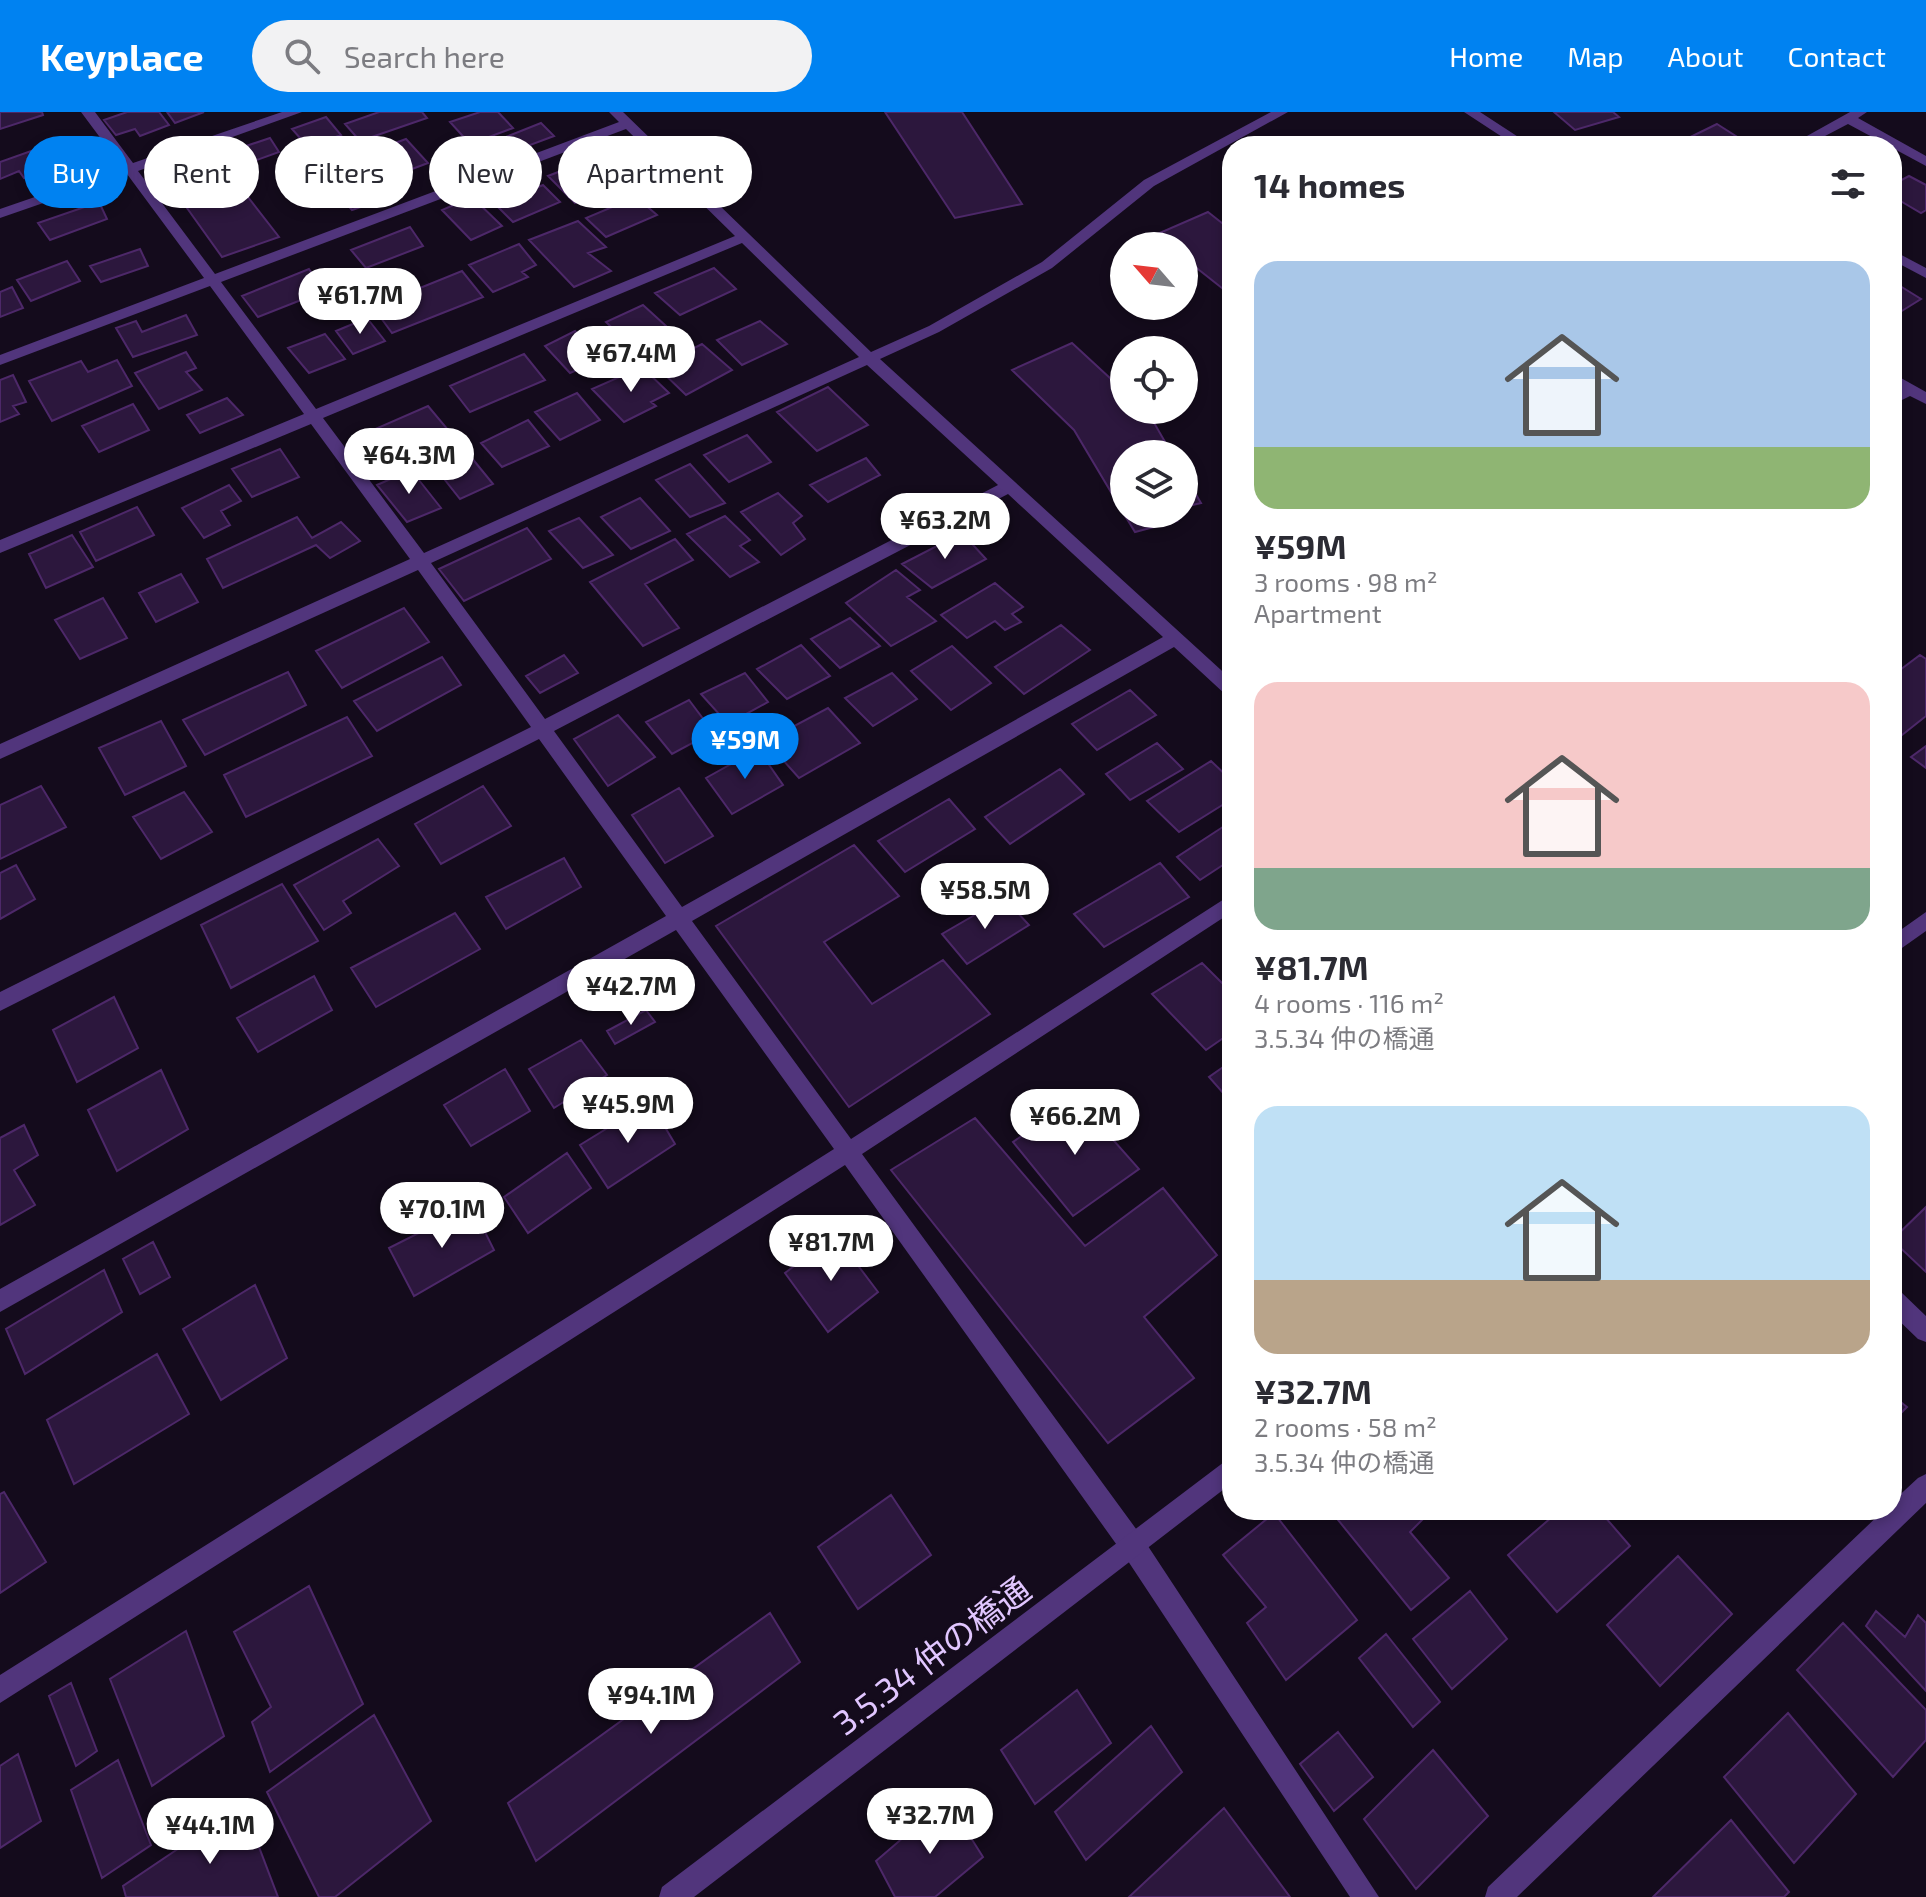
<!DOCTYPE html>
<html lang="en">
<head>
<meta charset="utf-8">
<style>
	body { margin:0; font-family:"Exo 2","Noto Sans JP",sans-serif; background:#f2f2f3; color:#2b2b33; height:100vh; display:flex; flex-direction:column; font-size:30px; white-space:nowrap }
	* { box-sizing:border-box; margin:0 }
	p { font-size:26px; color:#7c7c81 }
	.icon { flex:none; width:44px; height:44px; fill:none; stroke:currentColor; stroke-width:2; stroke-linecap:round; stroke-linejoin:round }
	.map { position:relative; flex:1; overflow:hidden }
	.side { position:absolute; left:1222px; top:24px; width:680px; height:1384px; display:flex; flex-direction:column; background:#fff; border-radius:32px; box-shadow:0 4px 12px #0003 }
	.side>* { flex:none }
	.banner { position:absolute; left:24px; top:24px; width:760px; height:72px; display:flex; gap:16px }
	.needle { width:52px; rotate:298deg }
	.tools { position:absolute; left:1110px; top:120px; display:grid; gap:16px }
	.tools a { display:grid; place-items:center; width:88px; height:88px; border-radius:50%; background:#fff; box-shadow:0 4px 12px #0003; font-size:40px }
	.price { position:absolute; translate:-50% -68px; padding:0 18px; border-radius:28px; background:#fff; color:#222; font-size:26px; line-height:52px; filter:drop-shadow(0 2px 4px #0008) }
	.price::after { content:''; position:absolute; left:50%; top:48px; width:24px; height:18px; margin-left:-12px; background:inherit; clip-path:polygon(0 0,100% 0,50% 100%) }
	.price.active { background:#0082f1; color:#fff }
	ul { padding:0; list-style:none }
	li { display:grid; align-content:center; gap:16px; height:424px; padding:0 32px }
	li span { display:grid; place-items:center; height:248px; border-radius:24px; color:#555 }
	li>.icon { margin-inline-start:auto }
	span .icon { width:144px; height:144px; fill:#fffc; stroke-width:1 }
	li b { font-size:34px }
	h2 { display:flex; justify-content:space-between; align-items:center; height:96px; padding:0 32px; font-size:34px }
	.tag { padding:0 28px; border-radius:36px; background:#fff; box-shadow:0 4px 12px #0003; font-size:28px; line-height:72px }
	.tag.active { background:#0082f1; color:#fff }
	header { display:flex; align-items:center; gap:48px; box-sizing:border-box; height:112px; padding:0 40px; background:#0082f1; color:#fff }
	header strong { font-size:38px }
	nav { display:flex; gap:44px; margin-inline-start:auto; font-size:28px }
	.search { width:560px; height:72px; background:#f2f2f3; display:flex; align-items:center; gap:20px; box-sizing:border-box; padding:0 28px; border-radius:44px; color:#7c7c81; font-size:30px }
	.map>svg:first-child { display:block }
	.building { fill:#2c173d; stroke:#4d2869; stroke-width:2 }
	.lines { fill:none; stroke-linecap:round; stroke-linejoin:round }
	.minor { fill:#51357c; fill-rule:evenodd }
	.tertiary { fill:#51357c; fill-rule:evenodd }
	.labels { text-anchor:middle; stroke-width:6; stroke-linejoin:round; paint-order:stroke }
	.near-street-label { font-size:34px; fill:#e1c6ff; stroke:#140b1c }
</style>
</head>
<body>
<header>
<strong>Keyplace</strong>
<div class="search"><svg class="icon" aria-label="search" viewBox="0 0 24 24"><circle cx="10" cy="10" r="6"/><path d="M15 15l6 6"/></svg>Search here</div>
<nav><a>Home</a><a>Map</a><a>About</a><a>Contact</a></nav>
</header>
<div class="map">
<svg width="1926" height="1785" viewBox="0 0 1926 1785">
	<rect width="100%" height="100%" fill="#140b1c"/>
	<path class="building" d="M0,0H42L43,3L0,17Z
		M127,0H159L169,13L140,24L135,17L116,23L104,8Z
		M167,0H204L175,11Z
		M379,0H422L427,6L360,29L345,12Z
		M480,0H498L513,16L470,32L450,10Z
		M885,0H962L1022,92L955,106Z
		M1554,0H1613L1619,5L1575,18Z
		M326,5L341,23L308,35L292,17Z
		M541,11L554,24L490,48L478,36Z
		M1717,12L1745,30L1737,34H1672Z
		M270,26L279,40L232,57L219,43Z
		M406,27L428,51L388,66L365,42Z
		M48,33L55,47L43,51L49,57L24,66L19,59L0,67V50Z
		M210,44L220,59L168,78L157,63Z
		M359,44L392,84L352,98L318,60Z
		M584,50L611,75L575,91L548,64Z
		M230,62L279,125L222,145L177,82Z
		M1909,64L1926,73V98L1921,101L1892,84V73Z
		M543,73L560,90L513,110L496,93Z
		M472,85L502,114L471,128L442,98Z
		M636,85L657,103L606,125L586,106Z
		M99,90L107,107L50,128L38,111Z
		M1208,100L1232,119V184L1184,146V134H1168L1155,123Z
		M578,109L606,135L588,141L611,159L574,175L529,128Z
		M410,115L423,134L366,156L351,138Z
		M519,132L536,153L522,160L528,165L493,180L469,153Z
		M140,137L148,154L101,170L90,154Z
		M67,149L80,169L31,189L17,168Z
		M714,156L736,177L680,203L655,181Z
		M309,157L324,179L258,205L242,184Z
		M462,159L483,185L392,221L373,195Z
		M1892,169L1921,187L1892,205Z
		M12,175L23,196L0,205V180Z
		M643,193L666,214L628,231L606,210Z
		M186,203L197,223L133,245L116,216L136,209L142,220Z
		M367,206L385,229L353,242L336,219Z
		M760,209L787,232L742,253L717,228Z
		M575,219L590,235L605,227L619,240L570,261L545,234Z
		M325,222L345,247L309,261L288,236Z
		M1072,231L1124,279V298H1145L1149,302L1172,342H1124V402L1074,318L1012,258Z
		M702,232L732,258L686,283L657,255Z
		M186,240L196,256L186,260L202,278L159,297L135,261Z
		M524,242L545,268L470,300L450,274Z
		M117,248L132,274L52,309L29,269L81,249L88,260Z
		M642,255L669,281L651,290L656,294L624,310L592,277Z
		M13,263L26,290L13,294L19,302L0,310V268Z
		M828,275L868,313L817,339L777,300Z
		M577,281L600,308L560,328L535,300Z
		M227,286L243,303L200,321L187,303Z
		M133,292L149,318L99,340L82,314Z
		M428,294L449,319L371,352L350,328Z
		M528,308L549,334L502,355L481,331Z
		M747,323L771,350L729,370L704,343Z
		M462,334L493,372L460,387L430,349Z
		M280,337L299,365L252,385L232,357Z
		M866,346L880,363L828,390L810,373Z
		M690,352L725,391L690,405L656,368Z
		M411,358L441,396L407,410L377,373Z
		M1184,362L1201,391L1184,395Z
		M229,373L241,389L221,399L230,413L204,426L182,396Z
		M778,381L802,404L793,411L805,427L781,443L741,400Z
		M640,386L670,419L631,437L601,405Z
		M137,395L154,423L96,449L80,420Z
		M1124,402H1172L1177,409L1135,420Z
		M725,404L750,428L740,434L759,450L730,465L687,422Z
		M297,405L312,426L341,410L360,429L330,446L316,433L223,476L207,447Z
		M579,406L613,443L583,456L549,419Z
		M527,416L551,447L464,489L439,457Z
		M962,421L986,447L932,476L902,452Z
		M72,423L93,455L46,476L29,442Z
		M675,427L693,448L645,472L679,516L643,534L590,470Z
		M896,458L920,478L907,485L936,509L891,534L846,491Z
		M181,462L198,490L156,510L139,481Z
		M995,471L1023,495L1012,502L1021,510L1005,518L995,509L967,526L941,503Z
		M103,486L127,526L80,547L55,508Z
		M404,496L429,530L342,576L316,539Z
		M850,506L880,534L840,556L811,527Z
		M1061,513L1090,538L1024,582L995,555Z
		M801,533L830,564L787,587L757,557Z
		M952,534L991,571L951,598L911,559Z
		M564,543L578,561L540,581L526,564Z
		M1920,543L1926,547V604L1892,631V564Z
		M442,545L461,573L377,619L354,589Z
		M288,560L306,593L205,643L183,608Z
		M745,561L768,590L728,612L701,582Z
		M892,561L917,587L873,614L845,586Z
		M1130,578L1156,603L1097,638L1072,612Z
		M689,588L713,620L672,642L646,610Z
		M828,596L860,631L799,666L766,629Z
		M618,603L655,645L608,674L574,627Z
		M347,605L372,644L246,705L224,663Z
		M161,609L186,654L125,683L99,636Z
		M1157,631L1183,657L1130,688L1106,662Z
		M1926,634V656L1911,645Z
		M758,637L783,673L732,702L706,666Z
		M1211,649L1232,669V687L1179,720L1147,689Z
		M1060,657L1084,682L1010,732L985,705Z
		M41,674L66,715L0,747V693Z
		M483,674L511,714L441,752L415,712Z
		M679,676L713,724L665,751L632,703Z
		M184,680L212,720L161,747L133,705Z
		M949,687L975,717L905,760L878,729Z
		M1232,709V747L1200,768L1177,745Z
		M378,727L399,754L343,789L351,801L324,818L294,773Z
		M854,733L899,784L824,830L872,892L943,848L990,902L849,995L716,814Z
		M564,746L581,775L506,817L486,785Z
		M1160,751L1189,785L1104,835L1074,802Z
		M16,753L35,787L0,807V761Z
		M282,772L318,829L231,876L201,813Z
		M1004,786L1029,813L967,852L942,822Z
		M455,801L480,837L376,895L351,856Z
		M1202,851L1232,881V920L1206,938L1152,882Z
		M651,854L670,881L629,904L611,877Z
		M314,864L332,898L258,940L237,906Z
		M114,885L138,936L77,970L53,918Z
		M646,898L655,910L615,932L607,919Z
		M581,928L607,963L554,996L529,957Z
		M1232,949V991L1209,965Z
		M505,957L530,999L471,1034L444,993Z
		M161,958L188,1017L117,1059L88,998Z
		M1076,986L1139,1057L1073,1104L1013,1030Z
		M650,990L675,1032L608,1076L580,1033Z
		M975,1006L1085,1134L1163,1076L1217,1143L1144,1205L1194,1266L1108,1331L891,1058Z
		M24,1013L38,1043L14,1058L35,1093L0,1113V1026Z
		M567,1041L591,1076L528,1121L504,1085Z
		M472,1094L494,1138L414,1184L389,1136Z
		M1926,1095V1160L1892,1128Z
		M835,1123L878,1180L828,1220L785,1161Z
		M153,1130L170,1165L140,1182L123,1147Z
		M104,1158L122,1200L25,1262L6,1217Z
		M255,1173L287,1246L221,1288L183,1217Z
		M157,1242L189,1302L74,1372L47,1308Z
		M1892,1283L1907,1295L1892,1310Z
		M4,1380L46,1450L0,1481V1382Z
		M891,1383L931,1443L858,1497L818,1435Z
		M1330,1398H1432L1410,1420L1449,1466L1411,1498Z
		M1560,1398H1599L1630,1434L1557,1500L1508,1443Z
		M1274,1401L1357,1508L1286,1568L1247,1511L1266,1495L1223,1443Z
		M1678,1444L1732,1502L1660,1574L1607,1513Z
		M309,1474L363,1592L270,1660L252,1610L271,1595L234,1520Z
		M1470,1479L1507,1527L1452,1577L1413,1527Z
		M1876,1499L1905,1525L1918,1503L1926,1511V1579L1866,1514Z
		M770,1501L800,1550L536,1749L508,1691Z
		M1843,1511L1926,1598V1628L1893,1665L1797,1558Z
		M186,1519L224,1624L152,1674L110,1567Z
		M1386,1522L1440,1590L1413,1615L1359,1546Z
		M71,1571L97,1639L76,1654L49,1584Z
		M1077,1578L1111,1631L1035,1692L1001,1638Z
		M1788,1601L1856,1682L1794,1751L1724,1665Z
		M374,1603L431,1709L335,1785H319L267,1680Z
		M1151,1614L1182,1660L1086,1748L1055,1700Z
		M1338,1620L1373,1665L1334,1699L1300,1652Z
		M1433,1638L1488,1704L1416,1777L1364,1707Z
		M18,1642L41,1709L0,1736V1654Z
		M118,1648L151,1733L102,1766L71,1678Z
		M947,1688L983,1745L935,1785H895L876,1749Z
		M243,1693L278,1785H126L123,1774Z
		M1224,1696L1290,1785H1129Z
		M1731,1708L1789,1780L1784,1785H1653Z"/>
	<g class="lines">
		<path class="minor" d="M81,0H95L133,51L282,0H302L138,59L215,162L619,10L609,0H623L871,240L929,214L1042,150L1144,68L1271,0H1288L1154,74L1052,156L939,220L880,247L1232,568V585L1226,583L1174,535L692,809L851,1027L1232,782V800L862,1042L1142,1425L1379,1785H1350L1124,1443L845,1053L0,1591V1563L834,1037L676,818L0,1200V1177L666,804L539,627L0,899V880L531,615L418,458L0,647V632L410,447L311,312L0,441V428L304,302L210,174L0,253V243L204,166L127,62L0,106V97L122,55ZM626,17L735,124L316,297L221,170ZM742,131L859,245L424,441L323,306ZM867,253L998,373L545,607L431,451ZM1008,382L1163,525L682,795L554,619Z
			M1464,0H1480L1532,34H1516Z
			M1850,0H1867L1858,6L1926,44V54L1848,12L1806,34H1789Z
			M1892,138L1926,156V166L1892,148Z
			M1892,261L1926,280V292L1910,284L1892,293V281L1899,277L1892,273Z
			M1892,1176L1900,1179L1926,1204V1230L1918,1227L1892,1202Z
			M1926,1362V1391L1517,1785H1485L1488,1775L1884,1398H1892V1390L1918,1366Z"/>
		<path class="tertiary" d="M1926,800V819L1892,843V824Z
			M1232,1344V1371L694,1785H659L662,1775Z"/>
	</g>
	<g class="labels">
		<g class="near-street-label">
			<text transform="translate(932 1544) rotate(-37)" y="12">3.5.34 仲の橋通</text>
		</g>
	</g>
</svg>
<div class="tools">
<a><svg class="needle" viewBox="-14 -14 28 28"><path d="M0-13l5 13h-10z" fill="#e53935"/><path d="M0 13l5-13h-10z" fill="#7c7c81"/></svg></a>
<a><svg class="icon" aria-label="locate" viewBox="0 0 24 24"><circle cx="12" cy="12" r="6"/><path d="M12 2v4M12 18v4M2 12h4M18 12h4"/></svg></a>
<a><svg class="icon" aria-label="layers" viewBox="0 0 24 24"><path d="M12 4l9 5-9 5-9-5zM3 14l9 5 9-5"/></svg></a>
</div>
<b class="price" style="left:360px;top:224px">¥61.7M</b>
<b class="price" style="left:631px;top:282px">¥67.4M</b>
<b class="price" style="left:409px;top:384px">¥64.3M</b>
<b class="price" style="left:945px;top:449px">¥63.2M</b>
<b class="price active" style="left:745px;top:669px">¥59M</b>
<b class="price" style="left:985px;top:819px">¥58.5M</b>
<b class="price" style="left:631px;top:915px">¥42.7M</b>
<b class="price" style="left:628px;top:1033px">¥45.9M</b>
<b class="price" style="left:1075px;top:1045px">¥66.2M</b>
<b class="price" style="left:442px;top:1138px">¥70.1M</b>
<b class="price" style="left:831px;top:1171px">¥81.7M</b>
<b class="price" style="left:651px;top:1624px">¥94.1M</b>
<b class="price" style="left:930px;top:1744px">¥32.7M</b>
<b class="price" style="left:210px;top:1754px">¥44.1M</b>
<div class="banner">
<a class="tag active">Buy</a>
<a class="tag">Rent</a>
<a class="tag">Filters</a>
<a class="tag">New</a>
<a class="tag">Apartment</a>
</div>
<section class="side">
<h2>14 homes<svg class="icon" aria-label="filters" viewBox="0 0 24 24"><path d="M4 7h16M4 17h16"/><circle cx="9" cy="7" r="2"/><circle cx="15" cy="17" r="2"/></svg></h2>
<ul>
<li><span style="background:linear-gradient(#a9c7e8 75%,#8fb573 0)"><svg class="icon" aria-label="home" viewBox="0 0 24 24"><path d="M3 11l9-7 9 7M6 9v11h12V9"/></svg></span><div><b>¥59M</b><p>3 rooms · 98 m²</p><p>Apartment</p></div></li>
<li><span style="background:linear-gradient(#f6c9c9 75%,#7fa58c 0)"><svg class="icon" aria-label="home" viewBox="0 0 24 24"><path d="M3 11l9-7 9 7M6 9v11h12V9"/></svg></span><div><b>¥81.7M</b><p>4 rooms · 116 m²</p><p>3.5.34 仲の橋通</p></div></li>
<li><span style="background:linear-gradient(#bfe0f5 70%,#b9a48a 0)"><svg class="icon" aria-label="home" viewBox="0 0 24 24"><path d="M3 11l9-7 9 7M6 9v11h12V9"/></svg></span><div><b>¥32.7M</b><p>2 rooms · 58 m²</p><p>3.5.34 仲の橋通</p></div></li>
</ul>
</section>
</div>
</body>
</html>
